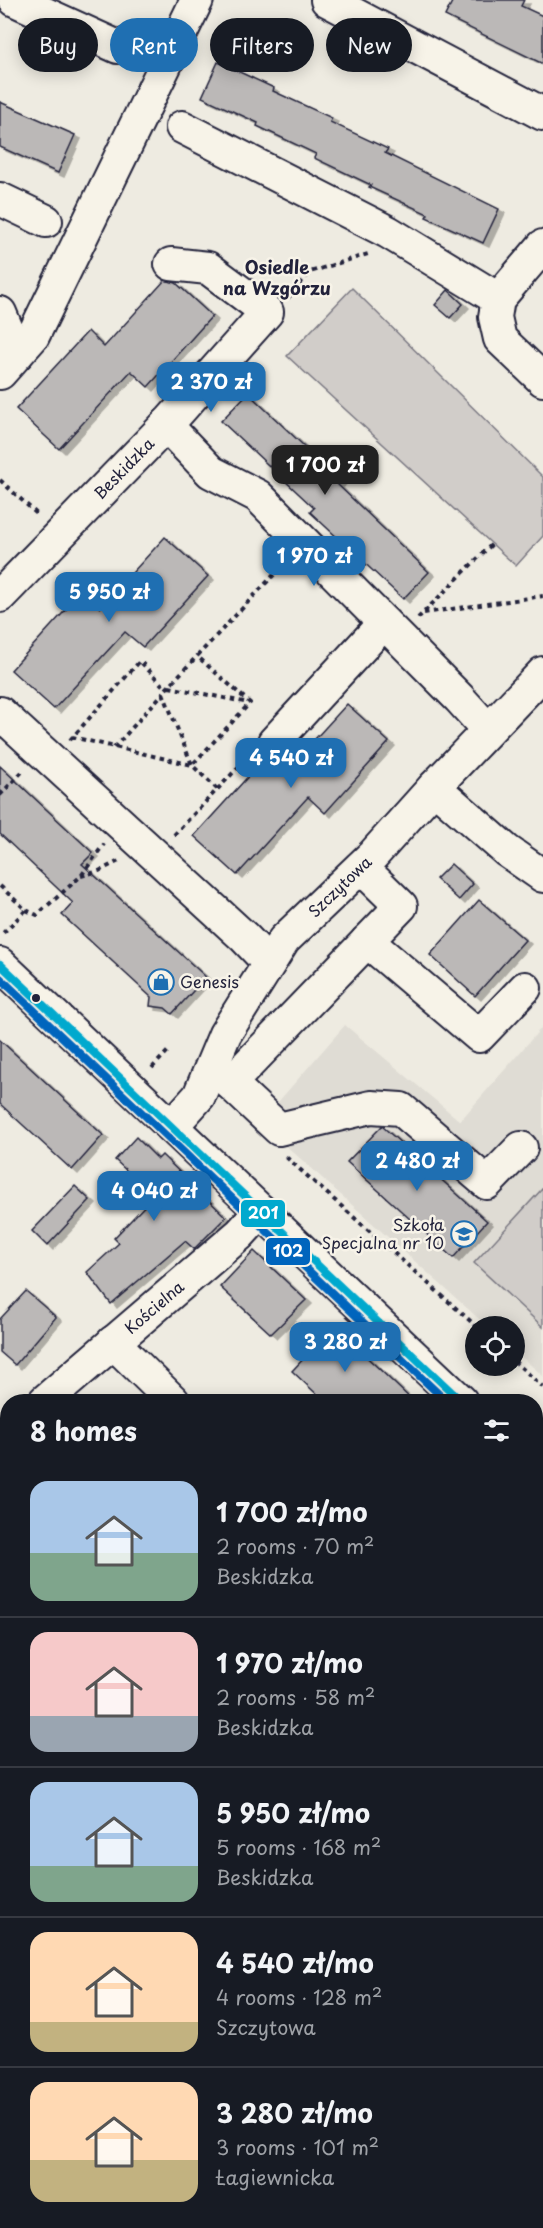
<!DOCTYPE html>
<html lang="en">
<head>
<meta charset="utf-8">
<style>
	body { margin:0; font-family:"Playpen Sans",sans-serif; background:#242831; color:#f1f3f6; height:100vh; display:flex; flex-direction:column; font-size:22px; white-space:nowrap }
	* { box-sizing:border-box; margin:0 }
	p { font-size:20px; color:#9ea1a6 }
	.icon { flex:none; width:33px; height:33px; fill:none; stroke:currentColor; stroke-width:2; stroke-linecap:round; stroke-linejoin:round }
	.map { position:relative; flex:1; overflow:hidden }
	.panel { position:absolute; left:0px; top:1394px; width:543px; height:836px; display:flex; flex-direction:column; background:#171b24; border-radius:24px 24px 0 0; box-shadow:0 3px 15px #0003 }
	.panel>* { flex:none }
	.guide { position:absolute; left:18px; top:18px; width:507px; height:54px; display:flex; gap:12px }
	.buttons { position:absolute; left:465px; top:1316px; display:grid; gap:12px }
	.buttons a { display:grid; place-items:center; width:60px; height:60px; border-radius:50%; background:#171b24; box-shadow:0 3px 15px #0003; font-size:30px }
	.price { position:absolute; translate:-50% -51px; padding:0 14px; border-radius:12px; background:#1f6fb2; color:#fff; font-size:20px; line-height:39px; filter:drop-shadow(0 2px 3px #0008) }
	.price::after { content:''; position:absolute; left:50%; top:36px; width:18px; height:14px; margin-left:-9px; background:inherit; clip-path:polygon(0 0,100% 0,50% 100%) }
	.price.on { background:#222; color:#fff }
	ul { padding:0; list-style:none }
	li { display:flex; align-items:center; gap:18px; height:150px; padding:0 30px }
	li+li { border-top:2px solid #363941 }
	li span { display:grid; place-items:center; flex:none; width:168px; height:120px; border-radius:18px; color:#555 }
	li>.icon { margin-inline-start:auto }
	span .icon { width:72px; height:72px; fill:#fffc; stroke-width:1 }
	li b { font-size:26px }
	h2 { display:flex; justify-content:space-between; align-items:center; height:72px; padding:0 30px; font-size:26px }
	.chip { padding:0 21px; border-radius:27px; background:#171b24; box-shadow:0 3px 15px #0003; font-size:21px; line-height:54px }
	.chip.on { background:#1f6fb2; color:#fff }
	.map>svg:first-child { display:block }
	.built { fill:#dfdcd4 }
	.green { fill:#d1cdc9; stroke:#7a7882; stroke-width:1.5 }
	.building { fill:#bbb8b7; stroke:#22223b; stroke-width:1.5; filter:url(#shadow) }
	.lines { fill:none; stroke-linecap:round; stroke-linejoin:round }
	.minor-casing { stroke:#22223b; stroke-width:36 }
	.path { stroke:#22223b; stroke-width:4; stroke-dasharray:4.5 4.5; stroke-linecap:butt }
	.minor { stroke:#f7f3e8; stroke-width:32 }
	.bus-1-casing { stroke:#f7f3e8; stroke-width:12 }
	.bus-2-casing { stroke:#f7f3e8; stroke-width:12 }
	.bus-1 { stroke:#00a9ce; stroke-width:8 }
	.bus-2 { stroke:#0065bd; stroke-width:8 }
	.bus-dot { fill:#22223b; stroke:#f7f3e8; stroke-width:2 }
	.labels { text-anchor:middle; stroke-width:5; stroke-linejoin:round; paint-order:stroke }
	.street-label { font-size:16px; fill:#22223b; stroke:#f7f3e8 }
	.poi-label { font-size:16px; fill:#22223b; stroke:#f7f3e8; text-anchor:start }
	.neighbourhood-label { font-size:18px; font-weight:bold; fill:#22223b; stroke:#f7f3e8 }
	.line-badge { stroke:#f7f3e8; stroke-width:2 }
	.badge-label { font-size:16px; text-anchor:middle; font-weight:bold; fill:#fff }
</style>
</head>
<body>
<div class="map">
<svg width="543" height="2228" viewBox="0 0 543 2228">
	<defs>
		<filter id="shadow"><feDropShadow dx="6" dy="4" stdDeviation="0" flood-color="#0004"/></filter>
	</defs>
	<rect width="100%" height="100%" fill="#eeebe1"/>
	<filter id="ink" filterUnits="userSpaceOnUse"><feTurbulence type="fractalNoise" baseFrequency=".0167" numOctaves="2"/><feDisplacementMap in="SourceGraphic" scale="12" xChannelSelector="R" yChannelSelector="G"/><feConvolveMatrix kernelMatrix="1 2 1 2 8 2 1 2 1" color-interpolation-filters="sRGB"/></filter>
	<g filter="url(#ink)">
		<path class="built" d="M345,1025L460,1121L543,1026V1376L515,1351L514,1326H487L283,1143L272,1109Z
			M543,1595V2228H504L498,2222H536V1602Z"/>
		<path class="green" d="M352,288L543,477V536L516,566L287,356Z
			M543,1188V1327L474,1263Z
			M0,1513L8,1521L7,1866L0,1859Z
			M7,2034V2220L0,2213V2041Z
			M9,2222H498L504,2228H16Z"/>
		<path class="building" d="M453,0H524L521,6L543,16V64L445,16Z
			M218,62L274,88L273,91L332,118L330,122L388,149L385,153L499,209L483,243L426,217L428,214L369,187L371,185L314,158L316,154L257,126L258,123L202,97Z
			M0,102L75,135L58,173L0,147Z
			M165,280L176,283L212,316L148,387L131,371L59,449L16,409L88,331L104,347Z
			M448,290L463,304L450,318L435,305Z
			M248,393L340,480L337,484L429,572L403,599L310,512L314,508L221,421Z
			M165,537L208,576L143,647L125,632L54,709L11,670L82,592L100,608Z
			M347,704L389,742L325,813L308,797L237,875L194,836L265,758L283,774Z
			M0,766L93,853L82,864L206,977L172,1014L165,1008L150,1006L151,997L62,915L73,903L0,834Z
			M451,864L473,884L459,900L436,879Z
			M479,900L525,940L475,996L430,955Z
			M0,1040L103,1135L72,1170L0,1104Z
			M382,1126L487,1221L453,1258L347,1162Z
			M136,1137L158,1159L162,1155L226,1217L194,1249L185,1241L111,1304L87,1272L119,1243L114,1238L154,1196L115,1160Z
			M75,1186L90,1200L47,1246L32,1231Z
			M254,1251L306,1300L271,1334L220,1287Z
			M26,1291L56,1317L15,1365L0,1352V1319Z
			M334,1326L413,1401H324L292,1371Z"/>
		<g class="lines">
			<g class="minor-casing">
				<g id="minor">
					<path d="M15,0L118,47"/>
					<path d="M327,0L543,114"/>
					<path d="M182,127L388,232L498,299"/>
					<path d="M0,199L46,221"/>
					<path d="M543,246L498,299L495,317L500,339L543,380"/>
					<path d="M0,313L17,354"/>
					<path d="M0,373L33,336L197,0"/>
					<path d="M166,425L211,472L258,496L459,698L488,730"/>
					<path id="s1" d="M0,596L171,420L267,312L208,268L171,264"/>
					<path d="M0,713L244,937L269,963"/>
					<path d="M274,742L384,623"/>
					<path d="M434,787L507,851L543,876"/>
					<path d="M367,941L479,1036L525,988"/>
					<path d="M0,964L461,1401"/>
					<path d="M216,1069L230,1083L401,906L361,867"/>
					<path d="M230,1083L279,1129L371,1107L401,1109L487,1183L521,1148"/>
					<path id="s2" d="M172,1126L199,1096L225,1034L284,940L373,855L434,787L543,673"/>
					<path d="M113,1342L173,1401"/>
					<path id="s3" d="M45,1401L240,1234L261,1211"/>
					<path d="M0,1440L8,1433"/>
					<path d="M536,1471L543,1478"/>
				</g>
			</g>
			<path class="path" d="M288,298L310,272L368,254
				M0,480L39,516
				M424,613L543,596
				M418,618L492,544
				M169,687L249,703
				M163,693L192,765L217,789
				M72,737L192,765L250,703L197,656
				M70,740L140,661L166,689L285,563
				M114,748L164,692
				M0,795L22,772
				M174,835L249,756
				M81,876L99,871L119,861
				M0,886L26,910L1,935
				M26,910L37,915L81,876L104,844
				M152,1068L168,1051
				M286,1157L476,1326
				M514,1361L543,1387
				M0,1638L8,1641
				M0,1888L8,1896
				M0,2112L8,2119
				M112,2222L119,2228
				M261,2222L268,2228
				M377,2222L384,2228"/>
			<use href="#minor" class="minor"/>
			<g class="bus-1-casing">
				<path id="bus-1" d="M0,964L461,1401"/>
			</g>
			<g class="bus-2-casing">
				<path id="bus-2" d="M0,978L446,1401"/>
			</g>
			<use href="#bus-1" class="bus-1"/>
			<use href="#bus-2" class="bus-2"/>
		</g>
	</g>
	<defs>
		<g id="shop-ring" transform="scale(1.35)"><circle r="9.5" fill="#f7f3e8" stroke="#1f6fb2" stroke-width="1.5"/><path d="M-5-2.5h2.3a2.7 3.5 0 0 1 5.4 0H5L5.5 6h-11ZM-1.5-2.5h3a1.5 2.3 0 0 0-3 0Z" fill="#1f6fb2"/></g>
		<g id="school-ring" transform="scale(1.35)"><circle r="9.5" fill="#f7f3e8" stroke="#1f6fb2" stroke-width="1.5"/><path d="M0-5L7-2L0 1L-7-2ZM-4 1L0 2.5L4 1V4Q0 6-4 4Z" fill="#1f6fb2"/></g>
	</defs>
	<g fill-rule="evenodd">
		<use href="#shop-ring" x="161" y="982"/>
		<use href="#school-ring" x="464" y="1234"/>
	</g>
	<circle class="bus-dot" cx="36" cy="998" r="5"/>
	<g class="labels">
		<g class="street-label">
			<text dy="6" stroke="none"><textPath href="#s1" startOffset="178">Beskidzka</textPath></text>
			<text dy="6" stroke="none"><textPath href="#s2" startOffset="296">Szczytowa</textPath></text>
			<text dy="6" stroke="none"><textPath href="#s3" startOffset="144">Kościelna</textPath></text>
		</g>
		<g class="poi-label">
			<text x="180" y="988">Genesis</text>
			<text x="444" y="1231" text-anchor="end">Szkoła<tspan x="444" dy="18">Specjalna nr 10</tspan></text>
		</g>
		<g class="neighbourhood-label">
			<text x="277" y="274">Osiedle<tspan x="277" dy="21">na Wzgórzu</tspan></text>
		</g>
	</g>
	<g class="line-badge">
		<rect x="240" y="1199" width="46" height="29" rx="6" fill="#00a9ce"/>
		<rect x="265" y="1237" width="46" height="29" rx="6" fill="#0065bd"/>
	</g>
	<g class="badge-label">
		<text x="263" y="1219">201</text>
		<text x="288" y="1257">102</text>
	</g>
</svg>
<div class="buttons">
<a><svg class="icon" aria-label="locate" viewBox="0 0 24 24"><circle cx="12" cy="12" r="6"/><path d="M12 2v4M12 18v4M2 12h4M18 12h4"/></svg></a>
</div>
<b class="price" style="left:211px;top:413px">2 370 zł</b>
<b class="price on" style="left:325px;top:496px">1 700 zł</b>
<b class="price" style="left:314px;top:587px">1 970 zł</b>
<b class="price" style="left:109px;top:623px">5 950 zł</b>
<b class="price" style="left:291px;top:789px">4 540 zł</b>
<b class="price" style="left:417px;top:1192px">2 480 zł</b>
<b class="price" style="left:154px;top:1222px">4 040 zł</b>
<b class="price" style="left:345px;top:1373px">3 280 zł</b>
<div class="guide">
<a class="chip">Buy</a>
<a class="chip on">Rent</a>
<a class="chip">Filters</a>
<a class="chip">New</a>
</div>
<section class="panel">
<h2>8 homes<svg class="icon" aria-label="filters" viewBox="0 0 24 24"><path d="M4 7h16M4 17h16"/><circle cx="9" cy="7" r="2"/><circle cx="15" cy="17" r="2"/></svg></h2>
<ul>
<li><span style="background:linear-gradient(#a9c7e8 60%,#7fa58c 0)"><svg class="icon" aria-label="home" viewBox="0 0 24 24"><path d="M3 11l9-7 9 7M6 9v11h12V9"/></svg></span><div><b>1 700 zł/mo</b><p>2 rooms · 70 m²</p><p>Beskidzka</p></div></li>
<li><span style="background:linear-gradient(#f6c9c9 70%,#9aa5b1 0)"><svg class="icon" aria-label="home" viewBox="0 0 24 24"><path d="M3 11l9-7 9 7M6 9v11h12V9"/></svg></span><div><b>1 970 zł/mo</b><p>2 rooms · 58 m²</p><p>Beskidzka</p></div></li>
<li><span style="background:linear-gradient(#a9c7e8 70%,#7fa58c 0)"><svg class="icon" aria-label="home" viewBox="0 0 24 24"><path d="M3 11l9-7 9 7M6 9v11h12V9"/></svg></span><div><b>5 950 zł/mo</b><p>5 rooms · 168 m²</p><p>Beskidzka</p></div></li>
<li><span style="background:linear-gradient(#ffd9b3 75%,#c2b280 0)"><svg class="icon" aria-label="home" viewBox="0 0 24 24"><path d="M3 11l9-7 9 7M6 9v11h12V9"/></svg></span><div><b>4 540 zł/mo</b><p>4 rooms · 128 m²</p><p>Szczytowa</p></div></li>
<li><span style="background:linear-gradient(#ffd9b3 65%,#c2b280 0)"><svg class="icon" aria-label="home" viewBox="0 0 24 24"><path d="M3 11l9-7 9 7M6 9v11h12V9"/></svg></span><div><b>3 280 zł/mo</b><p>3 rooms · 101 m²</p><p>Łagiewnicka</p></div></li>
</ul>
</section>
</div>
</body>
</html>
